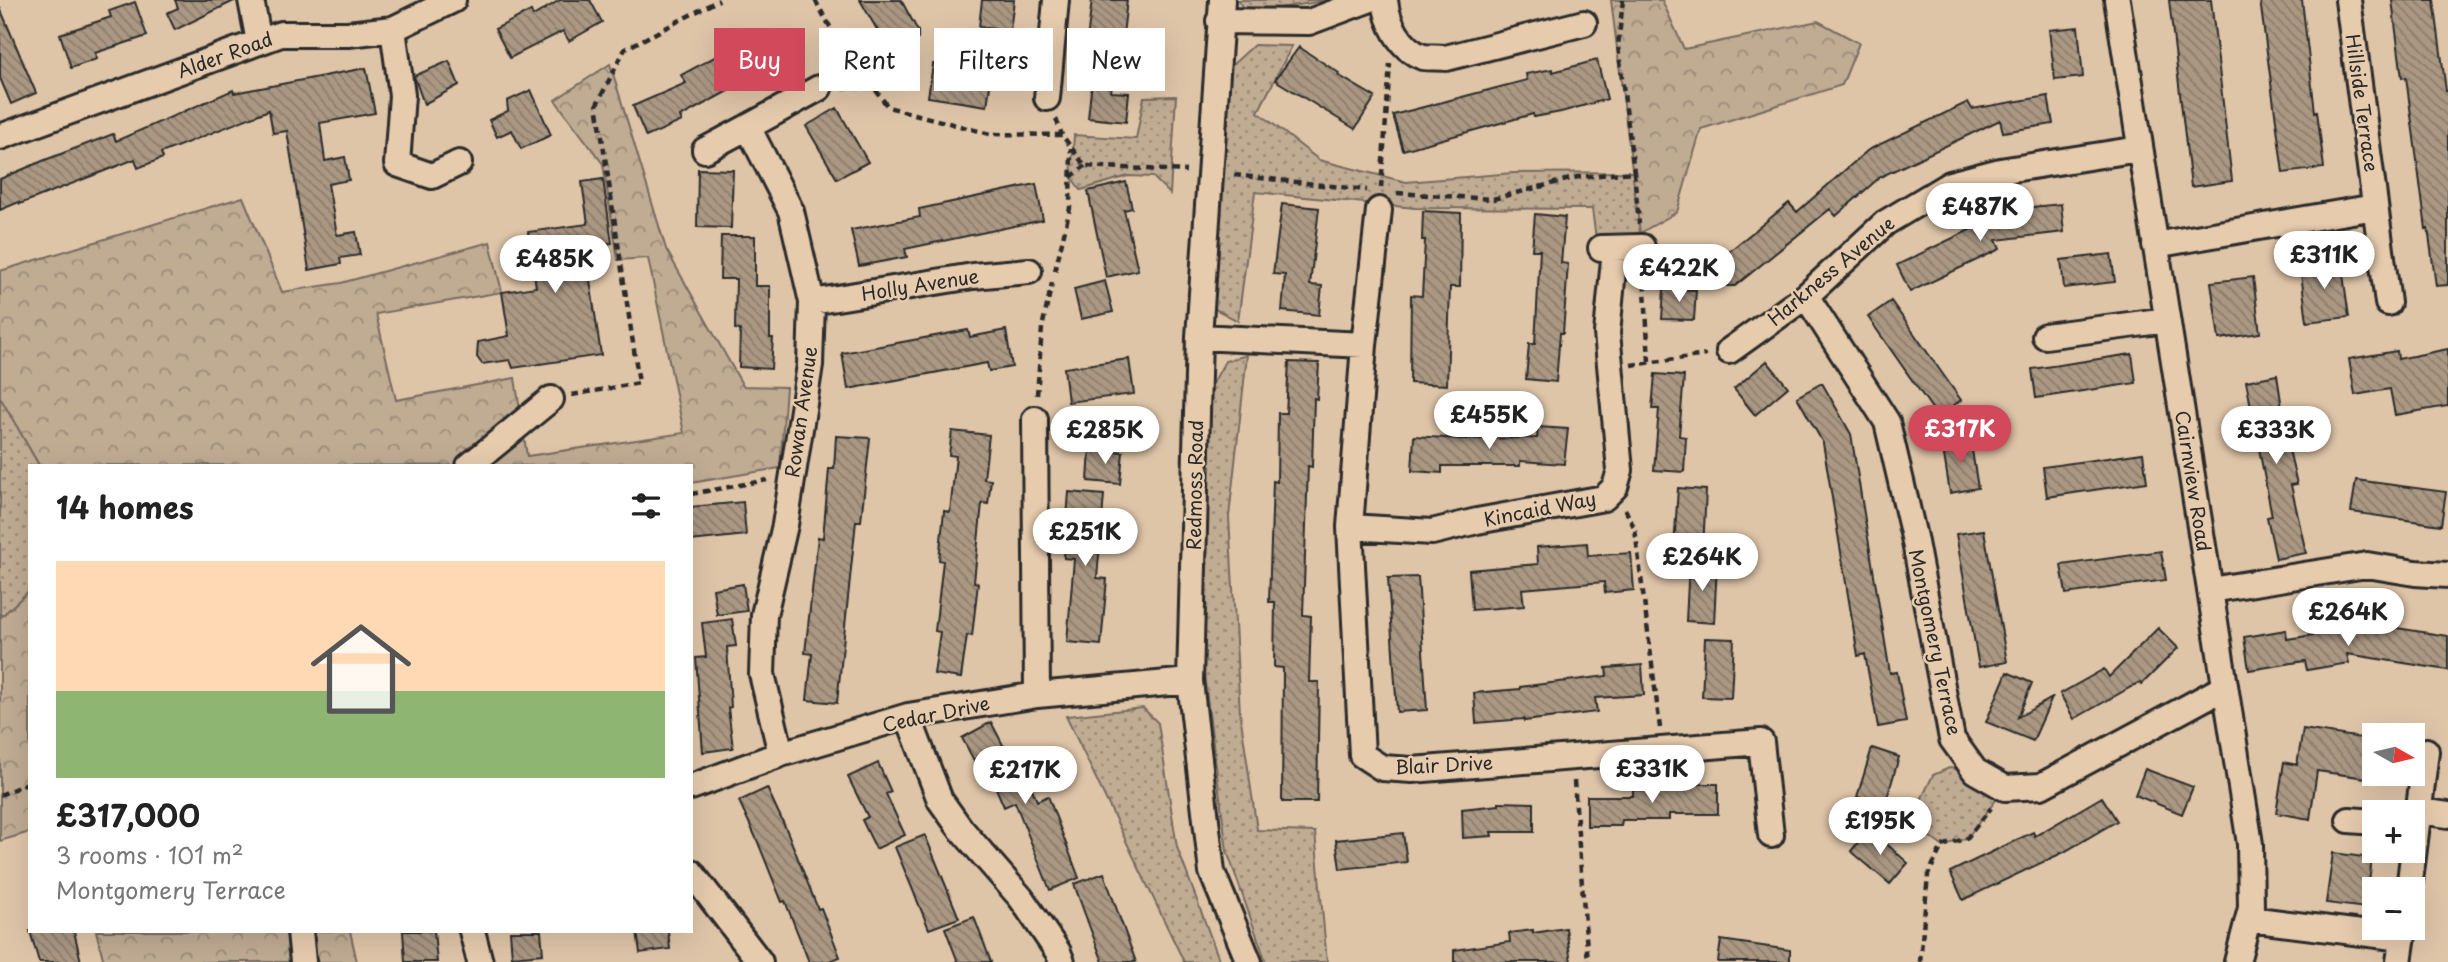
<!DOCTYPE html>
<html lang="en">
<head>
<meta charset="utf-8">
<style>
	body { margin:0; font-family:"Playpen Sans",sans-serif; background:#f6f6f6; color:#222; height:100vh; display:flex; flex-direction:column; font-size:26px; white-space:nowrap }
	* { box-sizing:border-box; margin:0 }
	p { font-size:23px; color:#767676 }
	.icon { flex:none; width:38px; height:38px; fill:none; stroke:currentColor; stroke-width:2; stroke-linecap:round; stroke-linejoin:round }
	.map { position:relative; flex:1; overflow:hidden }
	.side { position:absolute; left:28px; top:464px; width:665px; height:469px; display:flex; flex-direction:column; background:#fff; border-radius:0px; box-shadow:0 7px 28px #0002 }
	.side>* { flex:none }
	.guide { position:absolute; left:714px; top:28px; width:665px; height:63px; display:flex; gap:14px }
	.needle { width:46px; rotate:98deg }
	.tools { position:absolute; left:2362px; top:723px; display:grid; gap:14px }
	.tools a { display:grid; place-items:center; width:63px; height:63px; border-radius:0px; background:#fff; box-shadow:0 7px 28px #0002; font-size:35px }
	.price { position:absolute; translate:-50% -60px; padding:0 16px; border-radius:24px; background:#fff; color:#222; font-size:23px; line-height:46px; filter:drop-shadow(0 2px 4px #0008) }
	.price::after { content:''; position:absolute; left:50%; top:42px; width:21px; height:16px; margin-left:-10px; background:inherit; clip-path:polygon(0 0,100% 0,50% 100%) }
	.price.selected { background:#d1495b; color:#fff }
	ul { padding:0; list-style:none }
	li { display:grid; align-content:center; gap:14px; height:371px; padding:0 28px }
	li+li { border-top:2px solid #e0e0e0 }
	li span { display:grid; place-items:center; height:217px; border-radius:0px; color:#555 }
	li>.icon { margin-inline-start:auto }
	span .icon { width:126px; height:126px; fill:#fffc; stroke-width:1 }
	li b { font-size:30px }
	h2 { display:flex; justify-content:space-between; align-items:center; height:84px; padding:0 28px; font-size:30px }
	.tag { padding:0 24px; border-radius:0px; background:#fff; box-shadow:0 7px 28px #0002; font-size:24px; line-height:63px }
	.tag.selected { background:#d1495b; color:#fff }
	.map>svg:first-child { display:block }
	.grass { fill:url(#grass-dots); stroke:#766b5f; stroke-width:2 }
	.forest { fill:url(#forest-crowns); stroke:#766b5f; stroke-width:2 }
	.building { fill:url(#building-back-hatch); stroke:#2b2b2b; stroke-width:2 }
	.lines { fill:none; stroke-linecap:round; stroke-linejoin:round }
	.minor-casing { stroke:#2b2b2b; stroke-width:30 }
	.path { stroke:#2b2b2b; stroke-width:4.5; stroke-dasharray:7 5; stroke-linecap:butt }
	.minor { stroke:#e6cbad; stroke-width:24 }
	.labels { text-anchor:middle; stroke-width:5; stroke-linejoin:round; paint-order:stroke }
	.street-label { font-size:19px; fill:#2b2b2b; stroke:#e6cbad }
</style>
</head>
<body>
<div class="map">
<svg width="2448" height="962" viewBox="0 0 2448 962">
	<defs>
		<pattern id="grass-dots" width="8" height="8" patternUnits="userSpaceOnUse" patternTransform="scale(1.75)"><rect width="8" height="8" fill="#c0ab93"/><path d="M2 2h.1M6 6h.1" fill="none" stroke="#9c8b78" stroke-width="1.8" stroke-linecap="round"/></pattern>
		<pattern id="forest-crowns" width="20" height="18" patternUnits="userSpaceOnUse" patternTransform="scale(1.75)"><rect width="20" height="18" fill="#c0ab93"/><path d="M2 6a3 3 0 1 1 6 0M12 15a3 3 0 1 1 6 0" fill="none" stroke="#9c8b78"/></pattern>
		<pattern id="building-back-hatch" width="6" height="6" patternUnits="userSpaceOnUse" patternTransform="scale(1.75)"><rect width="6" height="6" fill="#aa9883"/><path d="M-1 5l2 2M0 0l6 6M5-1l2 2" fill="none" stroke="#8b7c6b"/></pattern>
	</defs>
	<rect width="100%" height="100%" fill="#dfc5a8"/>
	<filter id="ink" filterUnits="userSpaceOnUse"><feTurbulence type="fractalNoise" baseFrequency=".0143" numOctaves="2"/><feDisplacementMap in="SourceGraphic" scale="14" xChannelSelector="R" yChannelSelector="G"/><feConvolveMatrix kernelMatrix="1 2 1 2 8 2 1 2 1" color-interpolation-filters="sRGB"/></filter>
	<g filter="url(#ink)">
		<path class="grass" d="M1238,0H1331L1246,13Z
			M1254,45L1292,46L1258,112L1319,160L1406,182L1513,173L1634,172L1640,233L1596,239L1592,209L1415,208L1255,192L1238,321L1213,308L1231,66Z
			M1176,96L1170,194L1153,177L1128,176L1081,190L1071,177L1074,135L1136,139L1144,97Z
			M1247,355L1229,517L1240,713L1257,830L1315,832L1327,962H1266L1227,851L1199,636L1212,385L1225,361Z
			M0,397L39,465L30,466V590L0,618Z
			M1143,708L1158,723L1177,847L1220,962H1184L1066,716Z
			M1949,768L1975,771L2005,788L1967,838L1942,846L1917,827V808L1933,775Z"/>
		<path class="forest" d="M1611,0H1662L1684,49L1818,21L1859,43L1842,85L1701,129L1677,212L1640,233Z
			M610,64L666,249L743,386L786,387L780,468L691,483V466L39,465L0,397V271L243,197L282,292L341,283L490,242L502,292L376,314L396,400L515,378L527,456L684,433L648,258L618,260L603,164L555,100Z
			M30,590V832L0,841V618Z
			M96,931H350L357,962H104Z"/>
		<path class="building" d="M175,0H236L175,30L167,13L178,8Z
			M560,0H590L602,22L569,41L563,31L510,58L495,29L531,11L533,16Z
			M860,0H901L918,31V39L891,54Z
			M982,0H1014L1010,31L979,27Z
			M1092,0H1127L1123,35L1119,34L1111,92L1129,93L1126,122L1088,118L1092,81L1082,80Z
			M2169,0H2211L2232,181L2191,187Z
			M2260,0H2302L2315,112L2317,111L2324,168L2283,173Z
			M2392,0H2434L2446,91H2448V285L2436,286L2428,228L2426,229L2406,77L2402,78Z
			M135,2L147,36L95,53L97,59L71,68L60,34L111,17L109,11Z
			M0,8L36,93L11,104L0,78Z
			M2078,27L2083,77L2055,80L2049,30Z
			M746,40L763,72L680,117L682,121L646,137L633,106L686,83L681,75Z
			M1299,47L1339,73L1338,75L1375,97L1355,129L1275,80Z
			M1597,60L1607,99L1561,112L1534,117L1533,114L1403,150L1393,115L1527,80L1526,74L1553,69V72Z
			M449,61L459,85L424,104L414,76Z
			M933,64L992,72L987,106L928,97Z
			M366,68L375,113L320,123L325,161L345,157L349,180L328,184L337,235L356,232L360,255L340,258L341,264L309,270L287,131L273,133L269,110L161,153L163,158L138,168L135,159L20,204L19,202L0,210V179L45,160L113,134L116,141L233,90L234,93Z
			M531,90L551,135L521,149L512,130L497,137L489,120L508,111L507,101Z
			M2048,96L2053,124L2003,132L2000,120L1880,177L1836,216L1830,209L1735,286H1727L1711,266L1789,203L1797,212L1868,150L1968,102L1972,109Z
			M837,108L868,162L837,179L806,126Z
			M698,169L733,170L731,228L697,227Z
			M603,179L612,243L585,246L601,355L513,368L510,360L482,364L477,357L478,342L509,336L502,292L536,287L528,232L588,224L582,182Z
			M1126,182L1132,208L1124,210L1138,270L1106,277L1088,191Z
			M1036,184L1043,220L905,249L907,257L859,266L851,230L920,217L919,209Z
			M1282,204L1319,208L1310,285L1322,286L1319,315L1282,311L1285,275L1273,274Z
			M2061,204L2064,232L1996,240L2000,249L1910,292L1897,265L2013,209Z
			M1423,211L1461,213L1460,287H1450L1447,385L1410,383L1411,295L1422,296L1425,240H1422Z
			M1535,214L1565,217L1561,263L1568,264L1563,333H1560L1556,382L1526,379L1529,344H1535L1540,250H1532Z
			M721,236H755V286H770V338H773L771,369L739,367L740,330L735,329L736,279H720Z
			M2111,254L2115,282L2064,288L2061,260Z
			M2341,260L2349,317L2307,322L2300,265Z
			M2253,277L2260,333L2219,339L2211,282Z
			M1105,281L1113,312L1081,319L1074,289Z
			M1664,289L1696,290L1694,320L1662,319Z
			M1891,301L1961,400L1938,417L1868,317Z
			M968,330L970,337L1006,330L1012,367L989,371L987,363L848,389L842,353Z
			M2448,349V406L2395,415L2390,389L2355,395L2349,359L2397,351L2398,359Z
			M2132,354L2136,383L2036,398L2032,369Z
			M1129,359L1134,394L1068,402L1064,368Z
			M1767,361L1788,387L1755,415L1734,389Z
			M1289,362L1319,363L1317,399L1314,398L1312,467L1308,466L1303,615L1311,616L1309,682H1319L1317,802H1282L1283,668L1274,667L1275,602H1269L1273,481L1277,482L1278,413H1286Z
			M1655,374L1684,376L1679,436L1686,437L1684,472L1654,470L1659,409H1652Z
			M2277,375L2287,441L2297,484L2291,485L2306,553L2276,559L2267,517L2272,516L2246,381Z
			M1822,383L1851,434L1890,673L1897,672L1906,722L1878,727L1865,654L1858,656L1823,443L1797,397Z
			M1538,427L1568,429L1564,464L1520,461V466H1442V473L1412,471L1414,436L1462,439L1537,438Z
			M952,431L989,435L984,479L991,480L988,504L982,503L974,582L978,583L972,636L967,635L961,678L934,674L940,632L935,631L943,561L939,560L944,511L950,512L956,456L949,455Z
			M836,436L870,438L861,521H856L837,703L807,700L812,654L805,653L818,537L823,538L829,469H834Z
			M1970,438L1978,488L1950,493L1942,442Z
			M1090,449L1123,452L1120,484L1088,481Z
			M2143,453L2147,482L2047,497L2043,467Z
			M2356,480L2446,492L2441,525L2351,512Z
			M1678,488L1706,490L1703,549L1674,547Z
			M1069,492L1104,495L1097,578L1107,579L1101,645L1067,642L1074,559L1064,558Z
			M743,502L746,535L691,541V507Z
			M1984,530L2007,662L1979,667L1956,534Z
			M1587,543L1588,556L1631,553L1634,590L1605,593L1604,582L1522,589L1524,606L1472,610L1469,570L1538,564L1537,547Z
			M2161,551L2166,580L2066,594L2061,565Z
			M1689,563L1717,564L1714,623L1686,621Z
			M1418,577L1427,710L1397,712L1388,578Z
			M743,584L747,611L717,615L713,589Z
			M732,619L736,646L727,647L731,707L728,708L733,748L703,752L696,658L706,657L702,623Z
			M2378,625L2448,636V670L2347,654L2349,663L2307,670L2305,661L2249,670L2244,637L2286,630L2287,639Z
			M2158,628L2178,648L2142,684L2140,682L2074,719L2060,694L2104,669L2109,677Z
			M1705,638L1734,639L1731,698L1702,697Z
			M1642,665L1644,695L1595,698L1597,712L1524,721V719L1476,723L1474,693L1520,689V687L1607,676L1606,668Z
			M2007,672L2032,683L2018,717L2052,698L2033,741L1986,722Z
			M991,722L1015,768L1022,765L1037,801L1048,796L1079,878L1050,890L1015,802L1004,807L985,762L977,766L962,738Z
			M2303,729L2375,740V769L2367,768L2366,778L2317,771L2310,819L2276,813L2284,762L2297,765Z
			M1872,748L1899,757L1885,805L1857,797Z
			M878,763L891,792L886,794L905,835L876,849L862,820L868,817L848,777Z
			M2145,769L2193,787L2182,814L2135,795Z
			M1683,784H1718V814H1669V820H1622L1621,826H1587V796H1633V790H1683Z
			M767,788L787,831L818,909L821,908L840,957L827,962H809L785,901L782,902L757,840L739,801Z
			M2102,797L2117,821L2064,852L1963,900L1950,872L2033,832L2035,836Z
			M1499,802L1534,803V832H1491L1492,836L1463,838L1462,809L1499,805Z
			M1870,829L1908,863L1890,884L1851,851Z
			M1403,833L1407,862L1340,869L1336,840Z
			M925,835L959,918L929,929L895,847Z
			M2333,853L2372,858L2366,908L2326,903Z
			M1104,873L1118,913L1136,962H1103L1090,928L1074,884Z
			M974,917L991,962H958L945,928Z
			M1566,928L1571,962H1454V950L1510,942L1509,933L1533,930V933Z
			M30,931H74L81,962H39Z
			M403,931H434L437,962H405Z
			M510,931H541L543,954L512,957Z
			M637,931H668L670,949L640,953Z
			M1721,940L1790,950V962H1718Z"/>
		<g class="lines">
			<g class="minor-casing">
				<path id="minor" d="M251,0L259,42
					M1222,0L1199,337L1190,681L1212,872L1249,962
					M1385,0C1387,22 1400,49 1423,57C1430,58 1439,57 1446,58L1584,23
					M2117,0L2250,844L2251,908L2237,962
					M2348,0L2388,303
					M1219,21L1309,22L1368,0
					M393,29L402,95L397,164L432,176L459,163
					M1047,98L1056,0
					M748,127L819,88
					M0,137L281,34H348L393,29L453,0
					M705,150L748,127L791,211L812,302L810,365L785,525L764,615L762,674L781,754
					M2155,245L2375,207
					M1601,248L1642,247
					M1806,296L1887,422L1914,537L1952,739L1975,771L2005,788L2041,786L2225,687
					M812,302L973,276L1029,271
					M2045,336L2167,320
					M1199,337L1364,345L1379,210
					M1364,345L1350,527L1362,755L1382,768L1412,770L1761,742L1771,835
					M1729,351L1806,296L1885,223L1950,184L2000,171L2139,149
					M1035,419L1037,695
					M469,466L551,399
					M1350,527L1432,532L1477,521L1604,498L1615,487L1620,470L1607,333L1615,249
					M2210,590L2367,565L2415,573L2448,575
					M908,716L940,800L960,828L1021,898L1058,952L1062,962
					M691,787L781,754L908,716L1037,695L1190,681
					M2419,811L2448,815
					M2349,820L2375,822
					M691,872L760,962
					M2409,889L2426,751
					M2249,919L2402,938
					M300,931L303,962
					M472,931L480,962
					M2399,962L2404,928"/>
			</g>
			<path class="path" d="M815,0L829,25L888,107L990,134L1062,135L1085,166L1186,171
				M1623,0L1618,46L1634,172
				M841,88H874
				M1056,119L1062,135
				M1234,175L1367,190
				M1071,177L1085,166
				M1381,188L1390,64
				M1397,193L1493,199L1578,177L1634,172L1639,224
				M1055,271L1070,208L1071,148
				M1644,271L1649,362
				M1631,365L1706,355
				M572,395L639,383L597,104L625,49L719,0
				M1037,395L1042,328L1052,283
				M691,494L767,480
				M1625,509L1635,529L1660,728
				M1574,781L1588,962
				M0,795L30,782
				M1920,962L1928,875L1942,846L1967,838L1991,808"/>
			<use href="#minor" class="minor"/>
		</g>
	</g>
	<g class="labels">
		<g class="street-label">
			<text transform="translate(225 55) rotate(-20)" y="7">Alder Road</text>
			<text transform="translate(2362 103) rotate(82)" y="7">Hillside Terrace</text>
			<text transform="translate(1831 271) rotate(-40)" y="7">Harkness Avenue</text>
			<text transform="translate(920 285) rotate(-9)" y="7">Holly Avenue</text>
			<text transform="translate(801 412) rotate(-82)" y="7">Rowan Avenue</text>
			<text transform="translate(2193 481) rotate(81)" y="7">Cairnview Road</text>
			<text transform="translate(1195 485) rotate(-89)" y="7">Redmoss Road</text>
			<text transform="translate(1540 509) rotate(-11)" y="7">Kincaid Way</text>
			<text transform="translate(1935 642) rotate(78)" y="7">Montgomery Terrace</text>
			<text transform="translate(936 714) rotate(-12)" y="7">Cedar Drive</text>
			<text transform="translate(1444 765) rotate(-3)" y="7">Blair Drive</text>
		</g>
	</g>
</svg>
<div class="tools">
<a><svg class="needle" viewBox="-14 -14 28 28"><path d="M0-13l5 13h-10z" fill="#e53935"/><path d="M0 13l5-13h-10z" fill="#767676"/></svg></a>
<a>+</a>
<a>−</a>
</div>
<b class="price" style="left:1980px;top:243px">£487K</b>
<b class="price" style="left:2324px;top:291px">£311K</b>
<b class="price" style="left:555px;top:295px">£485K</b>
<b class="price" style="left:1679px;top:304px">£422K</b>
<b class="price" style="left:1489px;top:451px">£455K</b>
<b class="price selected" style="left:1960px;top:465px">£317K</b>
<b class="price" style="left:1105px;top:466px">£285K</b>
<b class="price" style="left:2276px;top:466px">£333K</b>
<b class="price" style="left:1085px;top:568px">£251K</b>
<b class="price" style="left:1702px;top:593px">£264K</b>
<b class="price" style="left:2348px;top:648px">£264K</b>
<b class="price" style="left:1652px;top:805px">£331K</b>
<b class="price" style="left:1025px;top:806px">£217K</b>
<b class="price" style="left:1880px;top:857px">£195K</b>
<div class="guide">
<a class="tag selected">Buy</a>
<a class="tag">Rent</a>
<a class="tag">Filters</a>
<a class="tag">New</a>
</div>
<section class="side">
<h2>14 homes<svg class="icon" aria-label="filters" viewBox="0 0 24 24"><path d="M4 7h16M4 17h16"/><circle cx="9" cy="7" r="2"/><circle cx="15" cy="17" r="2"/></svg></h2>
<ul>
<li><span style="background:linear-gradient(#ffd9b3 60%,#8fb573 0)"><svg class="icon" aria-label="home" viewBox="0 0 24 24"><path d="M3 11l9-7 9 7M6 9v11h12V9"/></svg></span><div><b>£317,000</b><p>3 rooms · 101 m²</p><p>Montgomery Terrace</p></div></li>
</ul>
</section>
</div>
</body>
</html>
